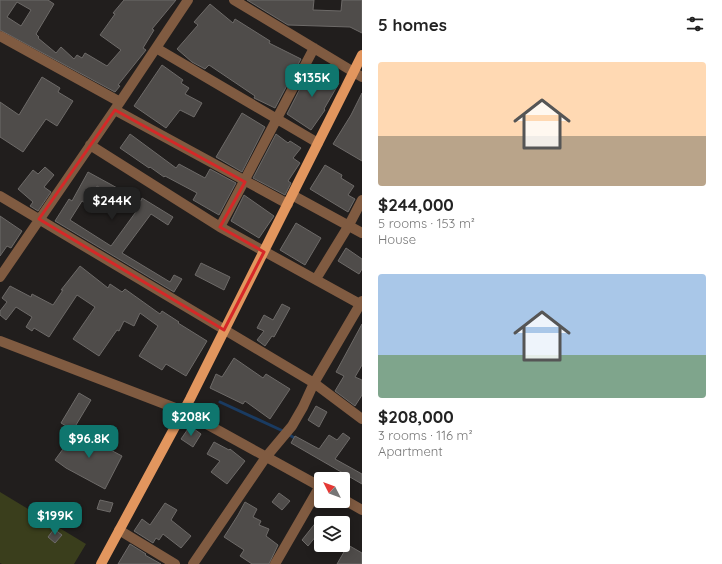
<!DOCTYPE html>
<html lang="en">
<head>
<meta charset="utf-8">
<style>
	body { margin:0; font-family:Quicksand,sans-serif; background:#f2f2f2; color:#222; height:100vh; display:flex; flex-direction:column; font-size:15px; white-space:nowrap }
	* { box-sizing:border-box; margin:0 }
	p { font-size:13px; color:#767676 }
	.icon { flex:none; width:22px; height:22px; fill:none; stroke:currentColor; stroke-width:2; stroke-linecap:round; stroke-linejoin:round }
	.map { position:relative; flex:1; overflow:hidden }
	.details { display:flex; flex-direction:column; background:#fff; width:360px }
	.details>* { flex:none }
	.needle { width:26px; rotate:312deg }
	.buttons { position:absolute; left:314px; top:472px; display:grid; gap:8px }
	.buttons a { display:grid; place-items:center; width:36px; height:36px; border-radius:4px; background:#fff; box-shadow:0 2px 10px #0003; font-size:20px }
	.price { position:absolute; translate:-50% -34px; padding:0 9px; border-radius:8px; background:#0f766e; color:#fff; font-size:13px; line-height:26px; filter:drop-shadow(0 1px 2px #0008) }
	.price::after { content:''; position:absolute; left:50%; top:24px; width:12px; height:9px; margin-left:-6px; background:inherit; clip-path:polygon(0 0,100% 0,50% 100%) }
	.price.on { background:#222; color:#fff }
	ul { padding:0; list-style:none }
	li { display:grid; align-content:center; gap:8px; height:212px; padding:0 16px }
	li span { display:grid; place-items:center; height:124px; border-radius:4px; color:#555 }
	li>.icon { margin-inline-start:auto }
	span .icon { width:72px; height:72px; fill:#fffc; stroke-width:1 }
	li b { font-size:17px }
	h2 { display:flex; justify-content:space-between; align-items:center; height:48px; padding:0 16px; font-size:17px }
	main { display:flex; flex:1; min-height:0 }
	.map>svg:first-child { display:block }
	.green { fill:#3a3e1c }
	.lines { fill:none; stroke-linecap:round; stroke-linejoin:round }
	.stream { stroke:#1a3b61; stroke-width:3 }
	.building { fill:#4f4c4a; stroke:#6d6a68; fill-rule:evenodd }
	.minor { stroke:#805b41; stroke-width:10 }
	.major { stroke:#e2965e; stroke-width:10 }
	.marked { fill:none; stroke:#d62828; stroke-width:3; stroke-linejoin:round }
</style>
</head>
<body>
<main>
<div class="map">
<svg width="362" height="564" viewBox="0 0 362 564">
	<rect width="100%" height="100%" fill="#211e1d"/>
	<path class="green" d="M0,492L86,544L74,564H2L0,563Z"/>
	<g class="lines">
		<path class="stream" d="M220,402L283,431L296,439"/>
	</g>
	<path class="building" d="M0,0H48L54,4L36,34L39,37L38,38L56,53L61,47L74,59L77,55L82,58L85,53L107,66L121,50L100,35L115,14L113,13L124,0H176L152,29L154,30L143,48L146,50L118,85L120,86L115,92L0,30ZM17,2L31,10L21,26L7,17Z
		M247,0H314L313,10L341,11L342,0H362V33L350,27L288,25Z
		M210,4L233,23L235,19L270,41L269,43L301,59L275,108L254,98L255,96L209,65L205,69L192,62L177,49L198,25L194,22Z
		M162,65L183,80L181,83L189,88L185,94L202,103L194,117L180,110L166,128L134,106Z
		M311,67L339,83L324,109L325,110L311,130L287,114Z
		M42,77L60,88L58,92L73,101L57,126L46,119L23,152L0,137V102L19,115Z
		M362,93V161L333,144L351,115Z
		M242,113L265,127L242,172L216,157Z
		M130,134L176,168L179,164L205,178L210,169L236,183L219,215L193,200L197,193L165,176L164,177L150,167L149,168L120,148Z
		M276,134L288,143L290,141L301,148L293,158L300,163L288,181L291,183L285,195L253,178Z
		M325,165L342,175L341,178L354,186L348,195L355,199L348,212L310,189Z
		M45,167L54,175L44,187L51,192L38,211L30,206L33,202L18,189L33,170L38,174Z
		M88,172L141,201L142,198L173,217L168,225L151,214L122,253L170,282L174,275L182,279L174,292L55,221L69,199L72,201ZM97,186L138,209L111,246L70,220L82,201L87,204Z
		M244,195L274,216L259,238L231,221Z
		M0,216L22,231L11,248L7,246L0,256Z
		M296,223L321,238L305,265L280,250Z
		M346,248L362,259V269L359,274L338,261Z
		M201,263L230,277L224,290L195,275Z
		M80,266L108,288L110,284L122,292L125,289L160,314L162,311L179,322L178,323L207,341L186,376L166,364L162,370L139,356L158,326L140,313L134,326L124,321L119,331L117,330L99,356L73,339L95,307L77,295L49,337L34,328L32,331L26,327L32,317L16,307L6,320L0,315V311L7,302L2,298L10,286L31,297L32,294L53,305L63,290H61Z
		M282,304L290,308L274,337L272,336L265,346L257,340L264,331L257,328L264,315L273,320Z
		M362,324V365L355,377L362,380V395L355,406L335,391L344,376L336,372Z
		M234,358L263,378L266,374L290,389L270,419L245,401L243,404L210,388L216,374L222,377Z
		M79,393L91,400L73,430L61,423Z
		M316,406L327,412L319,427L308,420Z
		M190,426L201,434L193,447L181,439Z
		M79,427L88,434L86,437L122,456L105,489L66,468L55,460Z
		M343,433L350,438L335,459L362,474V484L291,443L295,436L319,449L329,435L337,440Z
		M214,442L229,450L230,449L245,461L227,484L211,472L220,461L207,454Z
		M279,493L290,501L282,510L272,502Z
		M100,500L113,503L110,512L97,509Z
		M245,502L257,509L253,517L261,521L259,525L269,529L266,536L278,545L269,564H252L240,556L244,550L224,537L238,515Z
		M165,503L177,510L171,520L191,536L181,548L163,534L159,540L156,538L153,543L134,531L142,519L150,525Z
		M321,516V530L308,546L302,540Z
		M54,529L62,535L55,543L48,537Z
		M130,544L146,554L145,555L161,564H118Z
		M348,545L362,553V564H337Z"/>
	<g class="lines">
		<path class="minor" d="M234,0L362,77
			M0,36L120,102
			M156,48L318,143
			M115,110L288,204
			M90,145L220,227L360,304
			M292,195L362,233
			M0,196L314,383L362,419
			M220,227L314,48
			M0,277L120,102L188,0
			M316,279L349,225L362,200
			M0,341L183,411L321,487
			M343,499L362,510
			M119,530L175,564
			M193,564L266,457L292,426L303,407L314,383L362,301
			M275,564L320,486"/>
		<path class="major" d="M101,564L190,399L362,55"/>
	</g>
	<path class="marked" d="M115,110L245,182L220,227L264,252L224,330L39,219Z"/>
</svg>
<div class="buttons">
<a><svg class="needle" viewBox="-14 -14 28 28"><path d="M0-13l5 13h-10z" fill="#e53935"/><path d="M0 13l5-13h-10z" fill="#767676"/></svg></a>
<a><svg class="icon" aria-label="layers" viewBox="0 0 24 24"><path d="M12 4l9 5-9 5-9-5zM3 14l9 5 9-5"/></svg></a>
</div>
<b class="price" style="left:312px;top:98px">$135K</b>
<b class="price on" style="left:112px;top:221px">$244K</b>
<b class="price" style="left:191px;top:437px">$208K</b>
<b class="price" style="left:89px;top:459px">$96.8K</b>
<b class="price" style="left:55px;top:536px">$199K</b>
</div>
<section class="details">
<h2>5 homes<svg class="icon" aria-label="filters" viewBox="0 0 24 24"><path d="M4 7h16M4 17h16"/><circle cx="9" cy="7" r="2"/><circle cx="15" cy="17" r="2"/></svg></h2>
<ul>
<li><span style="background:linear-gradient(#ffd9b3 60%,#b9a48a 0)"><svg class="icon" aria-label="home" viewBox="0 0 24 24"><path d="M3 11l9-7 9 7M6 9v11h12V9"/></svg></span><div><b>$244,000</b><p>5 rooms · 153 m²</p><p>House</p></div></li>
<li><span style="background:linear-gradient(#a9c7e8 65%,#7fa58c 0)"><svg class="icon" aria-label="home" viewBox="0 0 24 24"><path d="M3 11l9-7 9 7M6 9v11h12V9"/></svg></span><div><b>$208,000</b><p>3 rooms · 116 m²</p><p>Apartment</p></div></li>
</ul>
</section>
</main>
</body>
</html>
